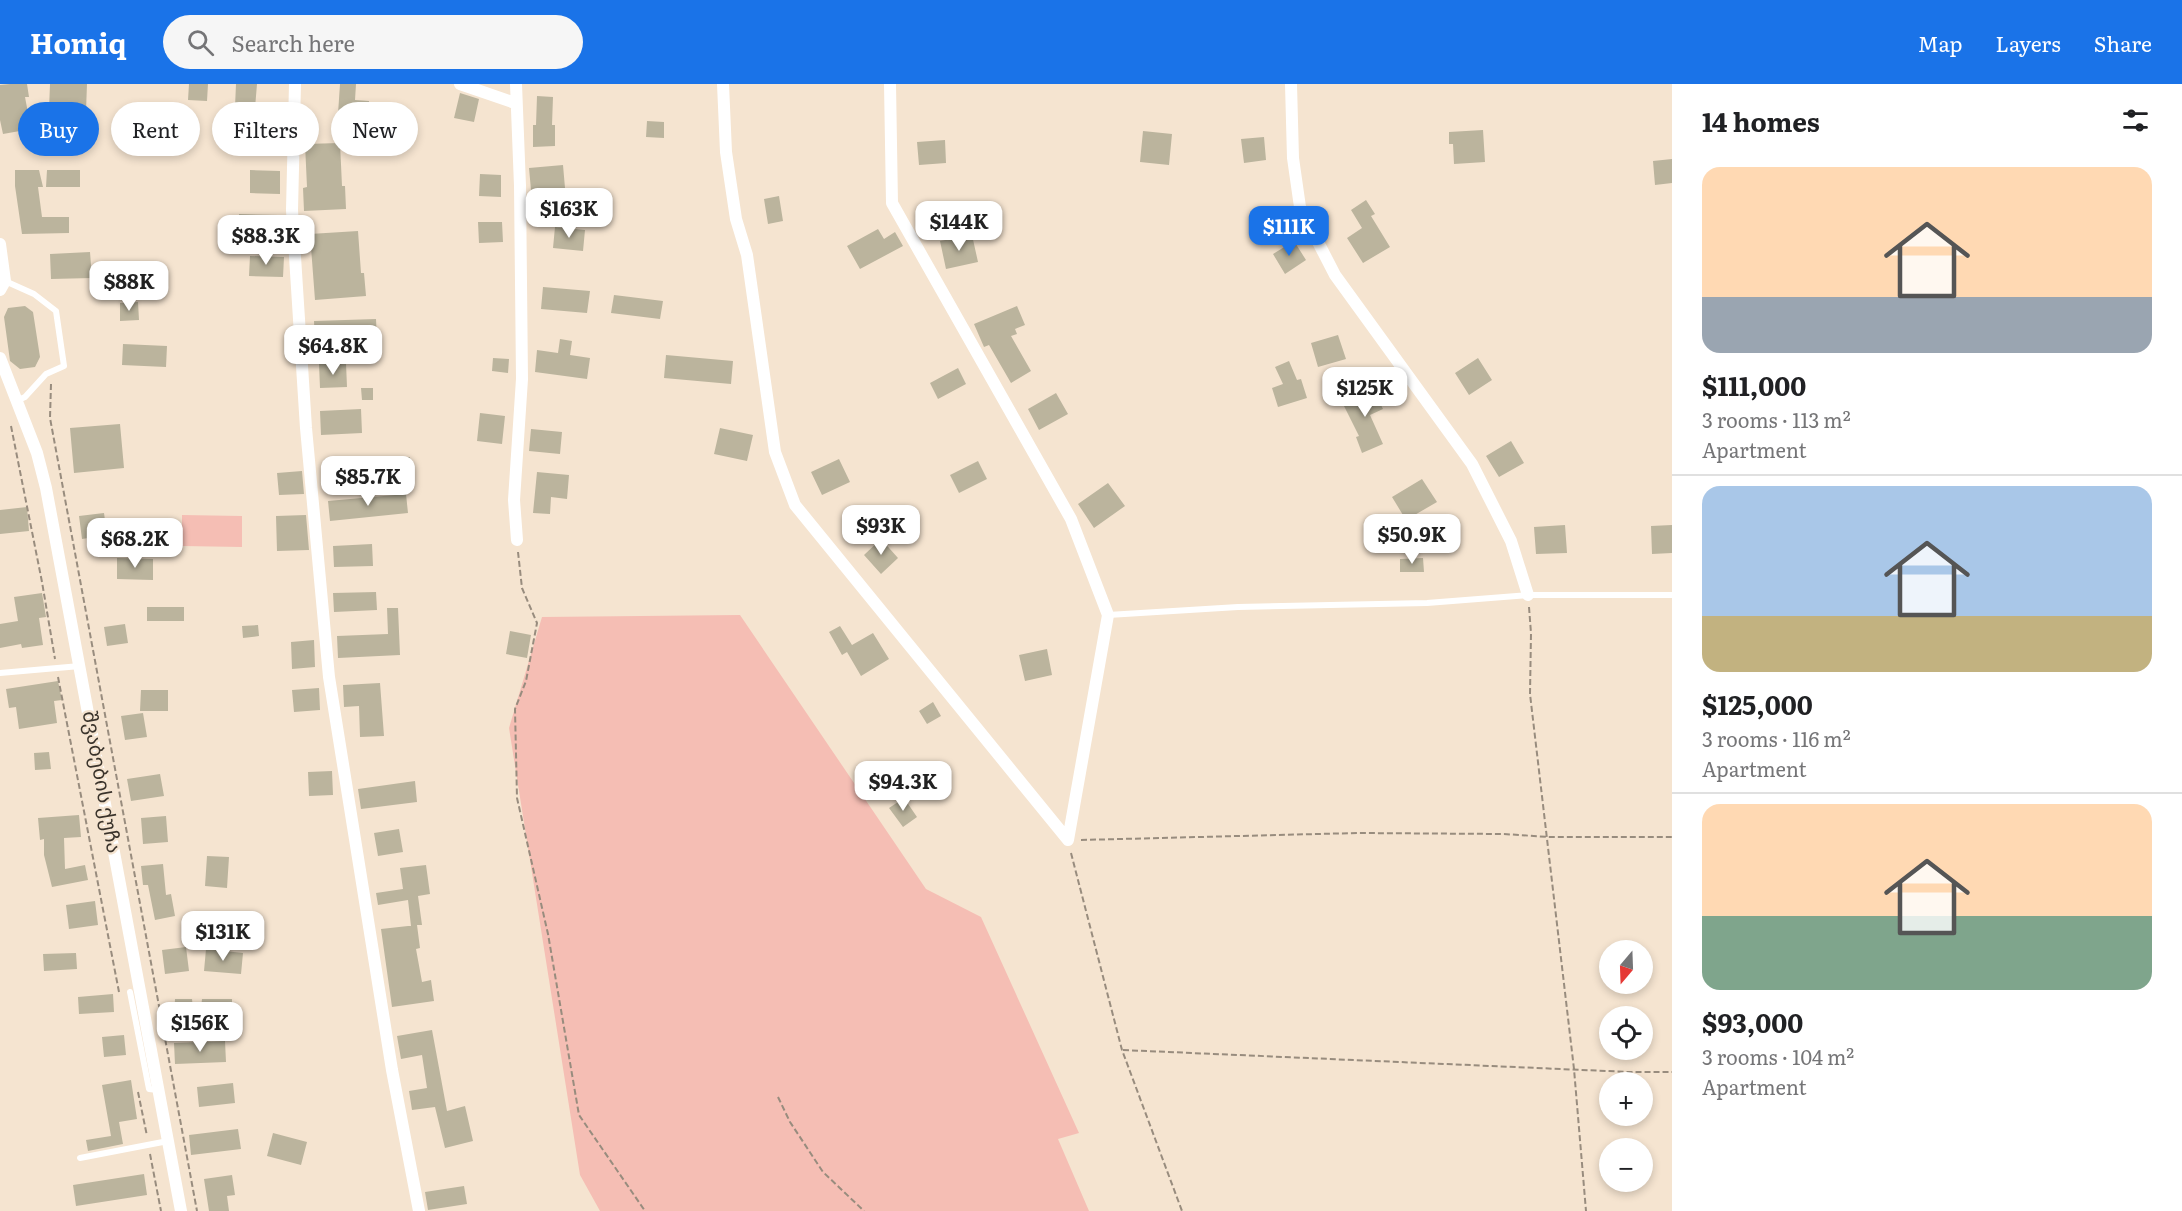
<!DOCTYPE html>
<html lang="en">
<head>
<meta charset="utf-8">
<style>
	body { margin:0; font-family:Literata,"Noto Sans Georgian",serif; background:#f6f6f6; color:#202124; height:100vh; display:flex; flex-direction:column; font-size:22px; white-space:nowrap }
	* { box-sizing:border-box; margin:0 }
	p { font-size:20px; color:#757577 }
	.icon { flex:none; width:33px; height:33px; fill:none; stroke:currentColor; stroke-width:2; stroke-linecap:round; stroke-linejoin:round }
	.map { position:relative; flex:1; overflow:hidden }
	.side { display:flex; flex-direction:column; background:#fff; width:510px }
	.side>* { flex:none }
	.hud { position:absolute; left:18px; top:18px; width:570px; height:54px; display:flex; gap:12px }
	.needle { width:39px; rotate:199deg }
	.buttons { position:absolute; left:1599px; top:856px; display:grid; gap:12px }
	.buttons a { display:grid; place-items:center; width:54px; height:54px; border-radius:50%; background:#fff; box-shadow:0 3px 9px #0003; font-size:30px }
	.price { position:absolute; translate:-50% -51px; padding:0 14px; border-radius:12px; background:#fff; color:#222; font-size:20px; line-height:39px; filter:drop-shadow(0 2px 3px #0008) }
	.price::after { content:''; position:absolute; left:50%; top:36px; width:18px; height:14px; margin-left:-9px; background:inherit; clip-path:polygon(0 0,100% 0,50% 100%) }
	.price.selected { background:#1a73e8; color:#fff }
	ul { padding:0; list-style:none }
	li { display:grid; align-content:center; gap:12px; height:318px; padding:0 30px }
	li+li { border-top:2px solid #e0e0e0 }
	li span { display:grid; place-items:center; height:186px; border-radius:18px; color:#555 }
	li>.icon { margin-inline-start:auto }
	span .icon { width:108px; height:108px; fill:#fffc; stroke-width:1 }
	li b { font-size:26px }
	h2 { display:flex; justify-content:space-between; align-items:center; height:72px; padding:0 30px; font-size:26px }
	.chip { padding:0 21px; border-radius:27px; background:#fff; box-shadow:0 3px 9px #0003; font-size:21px; line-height:54px }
	.chip.selected { background:#1a73e8; color:#fff }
	header { display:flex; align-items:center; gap:36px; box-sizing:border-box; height:84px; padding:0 30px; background:#1a73e8; color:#fff }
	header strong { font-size:28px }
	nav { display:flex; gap:33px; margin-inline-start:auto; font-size:21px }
	.search { width:420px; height:54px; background:#f6f6f6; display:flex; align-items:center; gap:15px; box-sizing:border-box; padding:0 21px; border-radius:33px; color:#757577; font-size:22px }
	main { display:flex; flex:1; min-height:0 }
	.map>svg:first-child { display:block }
	.green { fill:#f5beb4 }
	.building { fill:#bbb49d }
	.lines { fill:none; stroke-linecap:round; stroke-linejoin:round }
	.path { stroke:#988c7e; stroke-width:2; stroke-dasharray:6 3; stroke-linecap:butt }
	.service { stroke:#fff; stroke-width:6 }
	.minor { stroke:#fff; stroke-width:12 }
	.labels { text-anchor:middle; stroke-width:4.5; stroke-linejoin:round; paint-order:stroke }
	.street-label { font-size:20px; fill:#3a332b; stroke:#f5e4d0 }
</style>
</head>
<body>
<header>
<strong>Homiq</strong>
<div class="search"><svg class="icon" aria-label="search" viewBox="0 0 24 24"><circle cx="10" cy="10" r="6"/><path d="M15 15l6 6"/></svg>Search here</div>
<nav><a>Map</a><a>Layers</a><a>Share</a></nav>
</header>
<main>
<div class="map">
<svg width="1672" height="1127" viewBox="0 0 1672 1127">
	<rect width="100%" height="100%" fill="#f5e4d0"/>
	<path class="green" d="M182,431L242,432V463L182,462Z
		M740,531L926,805L981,833L1079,1049L1058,1055L1089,1127H600L580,1091L509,644L542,533Z"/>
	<path class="building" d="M10,0H27L29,13H25L31,45L3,50L0,36V1Z
		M50,0H87L86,27L49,26Z
		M189,0H208L207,17L188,16Z
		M236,0H257L255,24L235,23Z
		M340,0H356L355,16L369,17L368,31L338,30Z
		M460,9L479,15L474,38L454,34Z
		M537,12L553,13L552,41H555V62L533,63V41H536Z
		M647,37L664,38V54L646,53Z
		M1483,46L1485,78L1454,80L1453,60H1449V48Z
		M1143,47L1172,50L1169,81L1140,78Z
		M1264,53L1266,76L1244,79L1241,55Z
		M945,56L946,79L919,81L917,58Z
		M340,59L342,102H345L346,125L304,127L303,104L307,103L305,60Z
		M1672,75V99L1655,101L1653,77Z
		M563,81L565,104L531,106L529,84Z
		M15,86H39L43,103H38L42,133H69V149L22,150L15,102Z
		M47,86H80V103H46Z
		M250,86L280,87V110L250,109Z
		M480,90L501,91V113L479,112Z
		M779,112L783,137L768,140L764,115Z
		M1366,116L1375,130L1371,132L1390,163L1363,179L1347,154L1362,144L1351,126Z
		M239,130L278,131V150L239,149Z
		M478,138H502L503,158L479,159Z
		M555,143L585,146L583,167L553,164Z
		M878,145L884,155L895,148L903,162L860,185L847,162Z
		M358,147L361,189H364L366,212L315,216L310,150Z
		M972,151L978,178L946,185L940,157Z
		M1294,157L1306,176L1285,190L1273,170Z
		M90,168L92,194L51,195L50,170Z
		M250,172L284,173L283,193L249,192Z
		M543,203L590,207L587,229L541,225Z
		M614,211L663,217L660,235L611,229Z
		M138,218L139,236L120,237V219Z
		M25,222L33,228L40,273L35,283L20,285L10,277L4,233L8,224Z
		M1017,222L1025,241L1015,245L1017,250L1011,252L1031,287L1011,299L989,261L984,263L974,240Z
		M376,235L377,257L315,260L314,237Z
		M1338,251L1346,275L1318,283L1311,259Z
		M560,255L572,257L570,271L590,274L587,295L535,288L537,266L558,269Z
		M123,260L167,262L166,283L122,281Z
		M666,271L733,277L731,300L664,294Z
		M493,274L509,275L508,289L492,287Z
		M1478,274L1492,296L1469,311L1455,289Z
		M1289,277L1297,296L1301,295L1307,314L1278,323L1272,304L1283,300L1275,283Z
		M346,279L347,303L320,304L319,280Z
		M958,284L966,300L938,315L930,299Z
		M1372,303L1383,325L1370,331L1383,360L1362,369L1356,353L1359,352L1342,318Z
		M361,304H373V316H362Z
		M1056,309L1068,330L1039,346L1028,325Z
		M361,325L362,349L321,351L320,327Z
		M480,329L505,332L502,360L477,357Z
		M120,340L124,384L74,389L70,344Z
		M720,344L753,351L747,377L714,370Z
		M531,345L562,348L560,370L529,367Z
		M1511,357L1524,379L1499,393L1486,372Z
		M370,373H410V389H371V392L325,394L324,375Z
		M839,375L850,398L822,411L811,388Z
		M978,377L987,395L959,409L950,391Z
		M302,387L304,410L279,411L277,389Z
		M537,388L569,391L567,415L551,413L550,430L533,429Z
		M1422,395L1437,418L1406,436L1392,413Z
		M1108,399L1125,422L1094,444L1078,420Z
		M406,410L408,429L330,437L328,417Z
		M27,423L29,447L0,450V426Z
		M104,429L107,451L82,455L79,432Z
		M306,431L309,466L277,467L276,432Z
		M1565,441L1567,469L1536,470L1534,443Z
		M1672,441V469L1652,470L1651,442Z
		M881,455L898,474L881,490L864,471Z
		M372,460L373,482L334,483L333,462Z
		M117,474L153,475V496L117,495Z
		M1423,474L1424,488H1400V475Z
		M376,508L377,526L334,528L333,509Z
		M42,509L46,533L39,534L43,561L22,564L21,560L0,564V540L18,537L14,513Z
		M147,523H184V537H147Z
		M387,524H398L400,571L338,574L337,552L388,550Z
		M125,540L128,559L107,562L104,543Z
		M258,541L259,552L243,554L242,542Z
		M840,542L852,561L873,549L889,575L861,592L847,568L842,571L829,548Z
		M510,547L531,551L527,574L506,570Z
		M314,556L315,583L292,585L291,558Z
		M1047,565L1052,591L1025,597L1019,571Z
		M58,597L62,616L54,617L57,639L19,645L16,623L9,624L6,605Z
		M380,599L384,652L360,653L359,622L344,623L343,601Z
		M319,604L320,626L294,628L292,606Z
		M141,606H168V627H140Z
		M933,618L941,632L927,640L919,627Z
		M143,629L147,653L125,656L121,632Z
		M49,668L51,685L35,686L34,669Z
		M332,687L333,711L309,712L308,688Z
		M160,690L164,712L131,717L127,695Z
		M415,697L417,718L361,725L358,705Z
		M904,714L917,733L903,743L889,724Z
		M79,731L81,753L64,754L65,785L85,781L88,796L52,803L44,771V755L40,756L38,734Z
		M166,732L168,758L143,760L141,734Z
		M399,745L403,768L378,772L374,749Z
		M207,772L229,773L227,804L205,802Z
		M163,780L166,811L171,810L175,832L155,836L148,801H143L141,782Z
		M426,781L430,810L418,812L422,841H417L420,864L416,865L422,898L431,896L434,917L392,923L381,845L417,841L411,842L408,816L378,821L376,809L403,805L400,784Z
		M95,817L98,841L69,845L66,821Z
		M186,863L189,887L165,890L162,866Z
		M206,865L243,869L241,890L204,887Z
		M76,869L77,885L44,887L43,870Z
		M113,910L114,928L79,930L78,913Z
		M175,915H192L194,934H174Z
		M202,915H232V935L200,934Z
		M432,946L447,1027L465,1022L473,1057L445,1064L435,1023L412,1026L409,1007L427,1004L422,971L401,975L397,952Z
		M124,951L126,971L104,973L102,953Z
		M225,957L226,978L175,980L174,959Z
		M131,996L137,1035L119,1038L123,1060L88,1067L86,1056L111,1052L102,1001Z
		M233,999L235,1019L199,1023L197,1003Z
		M238,1045L241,1065L191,1071L189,1051Z
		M273,1049L307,1058L301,1081L267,1072Z
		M144,1090L147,1111L76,1122L73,1101Z
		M232,1091L235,1111L227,1112L229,1127H209L204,1095Z
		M464,1102L467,1120L428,1126L425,1108Z"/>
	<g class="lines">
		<path class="path" d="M51,300L50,334L197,1127
			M11,342L42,498L55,575
			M518,468L522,504L537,539L526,597L515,625L517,714L548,850L579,1031L645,1127
			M1529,523L1531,549L1530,610L1574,985L1586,1127
			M58,593L119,908
			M1081,756L1357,749L1504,750L1548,753H1672
			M1071,769L1122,966L1182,1127
			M1123,966L1629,988H1672
			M138,1008L147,1052
			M778,1013L790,1038L823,1088L864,1127
			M150,1070L161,1127"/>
		<path class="service" d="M5,197L34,210L56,227L64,282L46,290L25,313L16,317
			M1108,531L1238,523L1427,519L1528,511H1672
			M0,589L80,582
			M130,908L149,1005L158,1006
			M80,1074L168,1057"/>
		<path class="minor" d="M295,0L292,126L306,344L329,593L392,986L419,1127
			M460,0L515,19
			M516,0L520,102L522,295L514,416L517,456
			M723,0L726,68L736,135L747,171L775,368L795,421L1068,756
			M890,0L892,119L1071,435L1108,531L1068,756
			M1291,0L1293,74L1300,123L1335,191L1472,380L1511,457L1528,511
			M0,160L5,197L0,206
			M0,274L37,369L46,404L181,1127"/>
	</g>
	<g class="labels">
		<g class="street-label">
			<text transform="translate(102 698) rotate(80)" y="7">შვაბების ქუჩა</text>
		</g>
	</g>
</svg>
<div class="buttons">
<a><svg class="needle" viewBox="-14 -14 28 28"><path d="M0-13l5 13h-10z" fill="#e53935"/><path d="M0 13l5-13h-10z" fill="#757577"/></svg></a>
<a><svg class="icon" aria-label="locate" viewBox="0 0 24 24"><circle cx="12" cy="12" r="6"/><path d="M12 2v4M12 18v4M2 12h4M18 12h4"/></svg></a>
<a>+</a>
<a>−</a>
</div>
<b class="price" style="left:569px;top:155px">$163K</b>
<b class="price" style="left:959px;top:168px">$144K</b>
<b class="price selected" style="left:1289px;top:173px">$111K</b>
<b class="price" style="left:266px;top:182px">$88.3K</b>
<b class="price" style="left:129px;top:228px">$88K</b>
<b class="price" style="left:333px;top:292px">$64.8K</b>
<b class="price" style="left:1365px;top:334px">$125K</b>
<b class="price" style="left:368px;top:423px">$85.7K</b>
<b class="price" style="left:881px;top:472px">$93K</b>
<b class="price" style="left:1412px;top:481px">$50.9K</b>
<b class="price" style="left:135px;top:485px">$68.2K</b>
<b class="price" style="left:903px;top:728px">$94.3K</b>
<b class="price" style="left:223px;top:878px">$131K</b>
<b class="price" style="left:200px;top:969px">$156K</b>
<div class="hud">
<a class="chip selected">Buy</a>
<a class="chip">Rent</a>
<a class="chip">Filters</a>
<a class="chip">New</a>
</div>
</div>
<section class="side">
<h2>14 homes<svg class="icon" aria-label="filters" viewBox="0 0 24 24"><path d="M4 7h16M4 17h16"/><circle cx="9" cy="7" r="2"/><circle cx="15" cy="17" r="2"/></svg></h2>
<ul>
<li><span style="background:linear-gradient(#ffd9b3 70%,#9aa5b1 0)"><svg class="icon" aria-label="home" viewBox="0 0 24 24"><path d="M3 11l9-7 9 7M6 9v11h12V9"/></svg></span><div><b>$111,000</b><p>3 rooms · 113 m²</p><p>Apartment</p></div></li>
<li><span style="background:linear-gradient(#a9c7e8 70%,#c2b280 0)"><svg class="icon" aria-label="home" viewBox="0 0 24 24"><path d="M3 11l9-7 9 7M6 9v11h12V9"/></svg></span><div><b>$125,000</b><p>3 rooms · 116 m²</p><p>Apartment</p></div></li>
<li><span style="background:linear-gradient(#ffd9b3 60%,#7fa58c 0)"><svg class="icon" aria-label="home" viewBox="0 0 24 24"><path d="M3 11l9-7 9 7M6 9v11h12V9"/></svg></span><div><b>$93,000</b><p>3 rooms · 104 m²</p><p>Apartment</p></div></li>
</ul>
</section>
</main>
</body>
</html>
